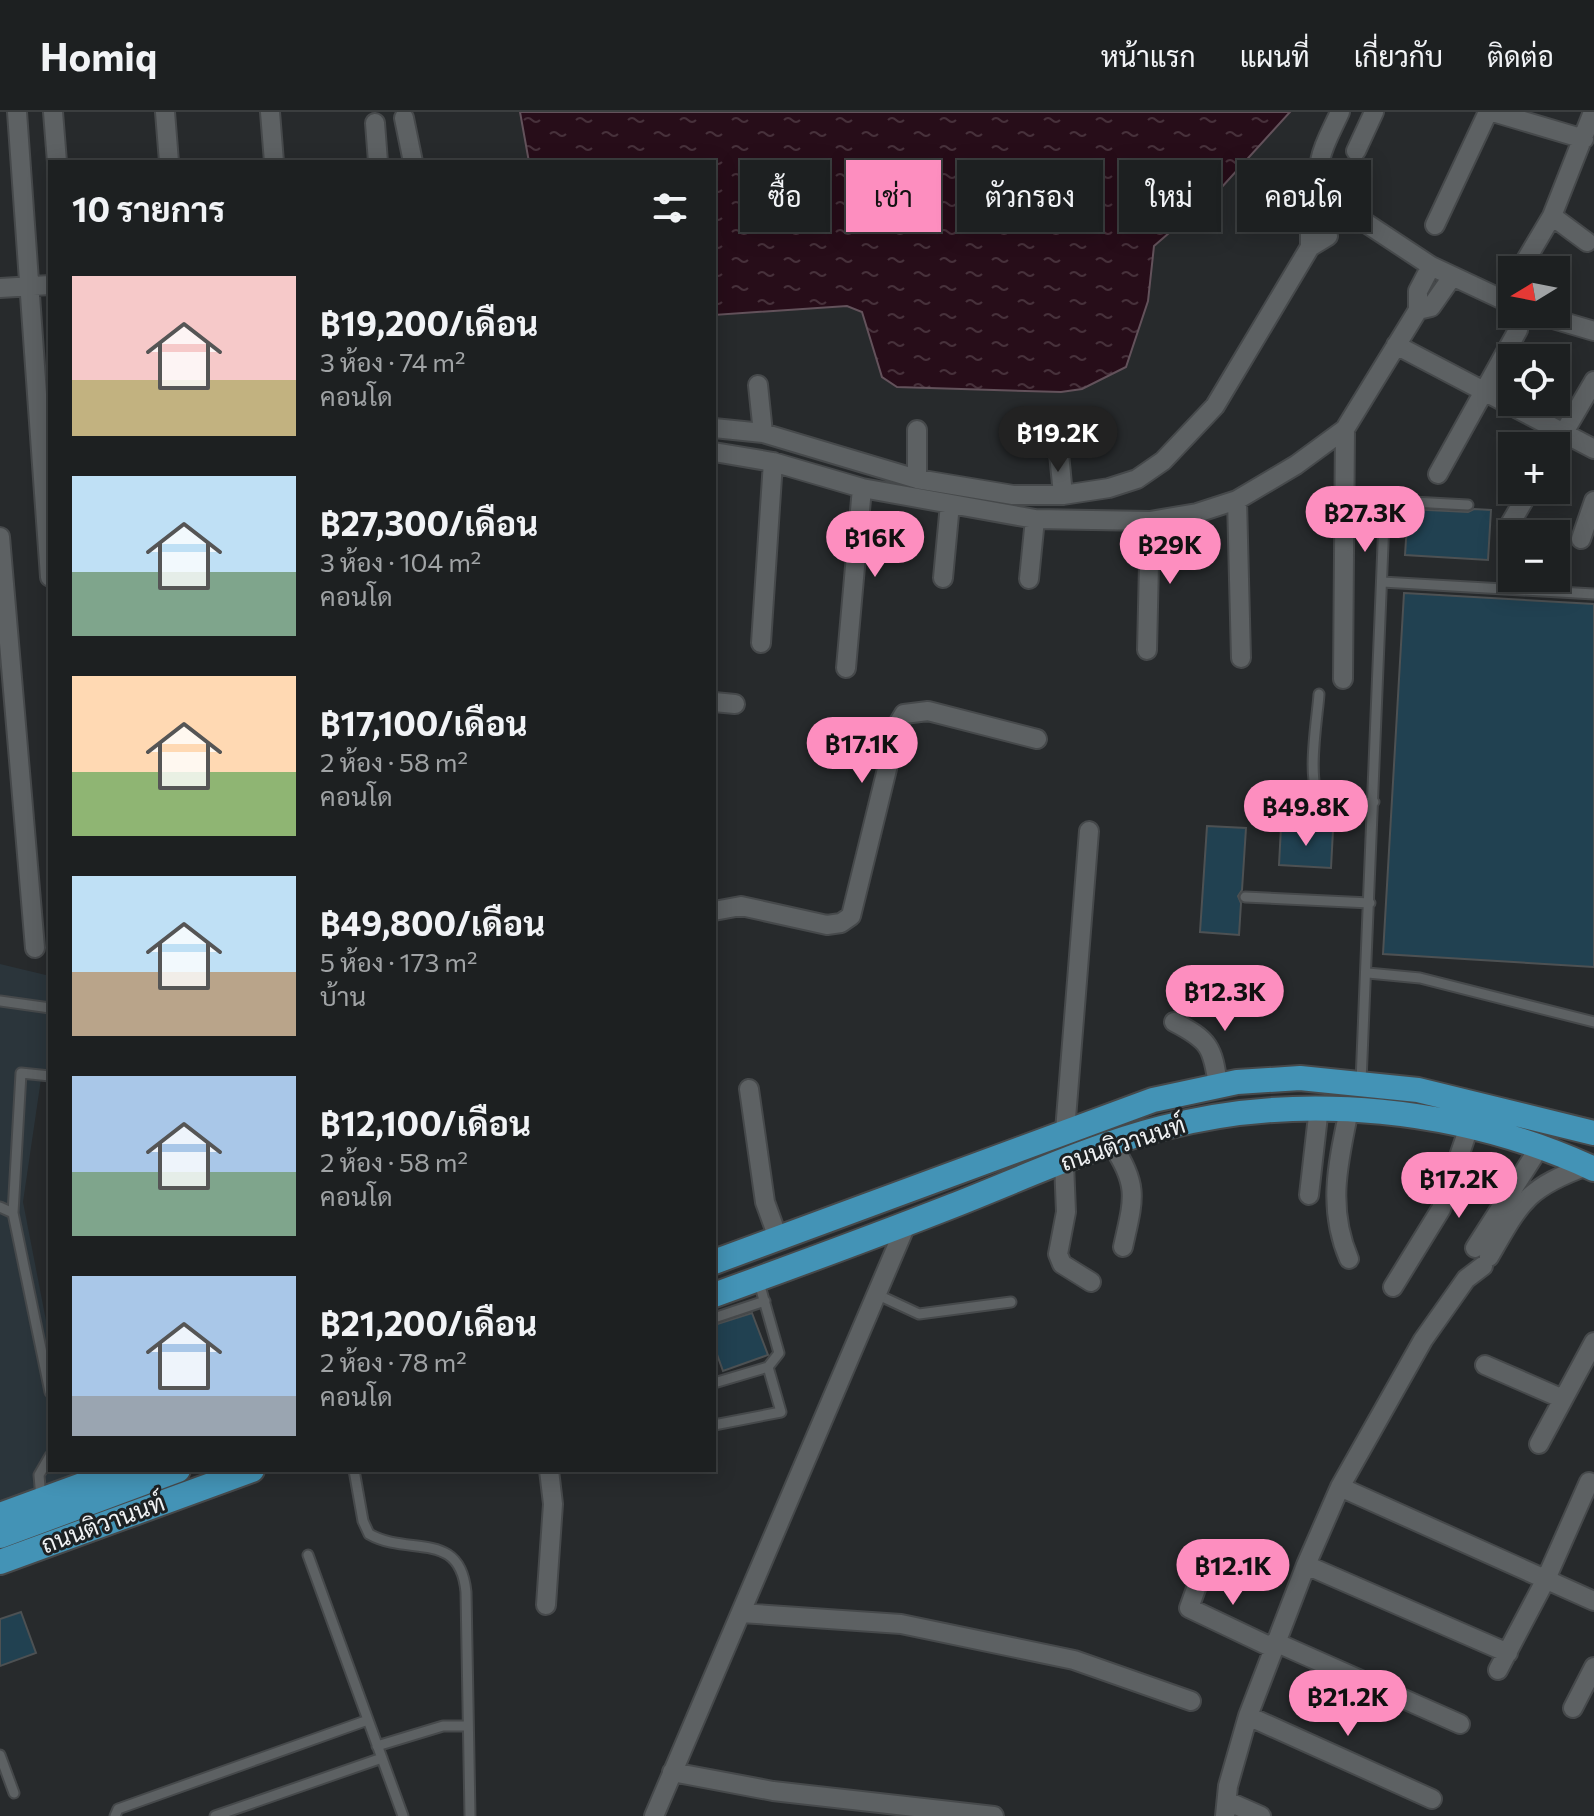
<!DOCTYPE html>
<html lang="th">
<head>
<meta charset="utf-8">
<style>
	body { margin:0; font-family:Commissioner,Sarabun,sans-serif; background:#2a2d2e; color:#f1f3f6; height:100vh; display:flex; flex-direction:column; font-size:30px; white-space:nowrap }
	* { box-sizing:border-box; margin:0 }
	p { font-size:26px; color:#a0a3a5 }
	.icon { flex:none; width:44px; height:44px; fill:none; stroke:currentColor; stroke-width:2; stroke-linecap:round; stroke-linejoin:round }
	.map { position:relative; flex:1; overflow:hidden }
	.drawer { position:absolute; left:48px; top:48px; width:668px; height:1312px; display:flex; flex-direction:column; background:#1d2021; border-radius:0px; box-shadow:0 4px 20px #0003,0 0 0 2px #3b3e3f }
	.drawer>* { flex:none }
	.hud { position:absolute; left:740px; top:48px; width:734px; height:72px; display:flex; gap:16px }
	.needle { width:52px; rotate:260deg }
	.buttons { position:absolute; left:1498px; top:144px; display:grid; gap:16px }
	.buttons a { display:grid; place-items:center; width:72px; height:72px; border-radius:0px; background:#1d2021; box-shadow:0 4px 20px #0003,0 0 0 2px #3b3e3f; font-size:40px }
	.price { position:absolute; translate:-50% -68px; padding:0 18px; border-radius:28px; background:#fd8ebf; color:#111; font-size:26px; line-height:52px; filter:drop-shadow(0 2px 4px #0008) }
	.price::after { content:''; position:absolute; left:50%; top:48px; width:24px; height:18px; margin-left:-12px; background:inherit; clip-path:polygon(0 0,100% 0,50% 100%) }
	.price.selected { background:#222; color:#fff }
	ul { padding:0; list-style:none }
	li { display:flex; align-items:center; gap:24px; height:200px; padding:0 24px }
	li span { display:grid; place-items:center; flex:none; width:224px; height:160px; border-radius:0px; color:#555 }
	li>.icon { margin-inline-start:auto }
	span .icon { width:96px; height:96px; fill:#fffc; stroke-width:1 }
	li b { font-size:34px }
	h2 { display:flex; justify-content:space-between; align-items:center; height:96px; padding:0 24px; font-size:34px }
	.chip { padding:0 28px; border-radius:0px; background:#1d2021; box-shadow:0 4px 20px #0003,0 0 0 2px #3b3e3f; font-size:28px; line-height:72px }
	.chip.selected { background:#fd8ebf; color:#111 }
	header { display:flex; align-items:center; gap:48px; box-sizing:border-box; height:112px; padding:0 40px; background:#1d2021; border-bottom:2px solid #3b3e3f }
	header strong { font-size:38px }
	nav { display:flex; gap:44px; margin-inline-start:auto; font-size:28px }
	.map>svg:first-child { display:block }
	.built { fill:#2b353b }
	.water { fill:url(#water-ripples); stroke:#63525b; stroke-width:2 }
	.building { fill:#214151; stroke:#4d5153; stroke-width:2 }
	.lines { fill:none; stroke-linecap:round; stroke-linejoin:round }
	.lane-casing { stroke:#46494b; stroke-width:13 }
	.street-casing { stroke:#46494b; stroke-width:22 }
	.primary-casing { stroke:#46494b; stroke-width:28 }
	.lane { stroke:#5d6163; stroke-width:9 }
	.street { stroke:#5d6163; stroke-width:18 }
	.primary { stroke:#4393b6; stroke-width:24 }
	.labels { text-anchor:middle; stroke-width:6; stroke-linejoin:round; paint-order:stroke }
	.street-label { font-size:24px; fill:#f0f2f4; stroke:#1d2123 }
</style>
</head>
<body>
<header>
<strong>Homiq</strong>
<nav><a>หน้าแรก</a><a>แผนที่</a><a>เกี่ยวกับ</a><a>ติดต่อ</a></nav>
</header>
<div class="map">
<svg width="1594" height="1704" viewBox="0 0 1594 1704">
	<defs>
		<pattern id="water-ripples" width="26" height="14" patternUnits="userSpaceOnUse" patternTransform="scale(2)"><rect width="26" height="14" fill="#270d19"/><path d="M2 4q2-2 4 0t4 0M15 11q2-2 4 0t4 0" fill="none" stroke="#47313b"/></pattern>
	</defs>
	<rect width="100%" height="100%" fill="#272a2c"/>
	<path class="built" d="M0,852L50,864V970L41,967L23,1090L50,1229V1358H75L76,1368L0,1395Z"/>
	<path class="water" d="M520,0H1290L1221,76L1154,134L1148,189L1126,255L1082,277L1061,280L897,275L882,265L862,200L847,194L714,203V50H529Z"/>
	<path class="building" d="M1408,397L1468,400L1474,397L1491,398L1488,448L1405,443Z
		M1404,481L1594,492V855L1383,842Z
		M1207,714L1246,716L1242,778L1238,784L1241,791L1239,823L1200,820Z
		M1281,715L1333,718L1331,756L1279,753Z
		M752,1201L768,1243L723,1259L714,1234V1213Z
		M21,1500L36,1541L0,1554V1507Z"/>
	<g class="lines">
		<g class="lane-casing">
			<path id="lane" d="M1382,470L1594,482
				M1319,582C1318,603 1304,678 1323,688C1335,694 1360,690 1374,690
				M1245,785L1370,791
				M1368,861L1420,866L1594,910
				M0,889L50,896
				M50,964L21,961L13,1101L50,1280
				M1361,970L1384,408L1394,389L1468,393
				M0,1095L13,1101
				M876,1182L919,1202L1011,1190
				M714,1206L765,1189
				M714,1271L768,1255L779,1241L758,1167
				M714,1313L781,1300L768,1255
				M354,1358L363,1409L369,1422C409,1445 460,1417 466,1480L470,1704
				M41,1386L39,1363L50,1344
				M308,1443L403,1704
				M377,1634L443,1614H468
				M0,1643L14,1681
				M115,1704L118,1697L368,1608
				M215,1704L382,1646"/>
		</g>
		<g class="street-casing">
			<path id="street" d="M17,0L50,465
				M53,0L57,50
				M165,0L169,50
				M270,0L274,50
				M1340,0C1326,31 1311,50 1325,84L1431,154L1512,192
				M1493,0L1584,27
				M404,6L413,50
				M375,11L378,50
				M1356,39L1374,0
				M1552,104L1587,130
				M1435,113L1488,0
				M1310,135V114
				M1520,158L1552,104L1593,0
				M0,176L50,173
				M1418,198L1431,195L1452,165
				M1536,202L1594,219
				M1396,233L1594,337
				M758,273L763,321
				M714,316L763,321L917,367L1013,383H1063L1109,376L1137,367L1163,349L1215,294L1310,135L1328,124
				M917,318V367
				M1058,331L1063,383
				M1556,334L1594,269
				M714,340L773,350L862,376L1035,407L1150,409L1197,401L1237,388L1296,353L1345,317L1418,198V179L1431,154
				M1438,362L1518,218
				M1237,388L1241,546
				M1507,417L1530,378
				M0,425L35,836
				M1581,427L1594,389
				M943,466L950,392
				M1029,467L1035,407
				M761,531L773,350
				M1147,538L1150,409
				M846,556L862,376
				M1343,567L1345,317
				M714,590L735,592
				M714,799L741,794L827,813L841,811L851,804L898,612L904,602L928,599L1037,627
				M1174,910C1209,928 1213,935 1218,974
				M749,977L765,1090L778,1126
				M1349,998C1338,1051 1327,1096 1349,1147
				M1065,1019L1089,719
				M1112,1033C1140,1074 1133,1089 1123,1135
				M1064,1051L1066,1100L1058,1142L1062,1152L1091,1170
				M1309,1083L1319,995
				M1475,1136L1539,1036
				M1489,1145C1521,1090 1526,1076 1587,1054
				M1393,1175L1441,1097L1469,1015
				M1485,1253L1563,1287
				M1539,1332L1594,1230
				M1340,1375L1594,1489
				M1206,1449L1189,1496L1273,1536
				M1306,1453L1508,1541
				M546,1493L553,1392L549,1358
				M741,1501L901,1512L1074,1548L1191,1589
				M1275,1530L1460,1612
				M1498,1558L1546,1467L1589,1370
				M1573,1596L1594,1555
				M1248,1604L1432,1687
				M672,1660L773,1679L994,1704
				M1227,1689L1261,1704
				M654,1704L906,1113
				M1225,1704L1228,1674L1248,1604L1306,1453L1340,1375L1423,1228L1466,1167L1483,1154"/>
		</g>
		<g class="primary-casing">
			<path id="primary" d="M714,1150L1153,988L1237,970L1300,966L1418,978L1594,1021
				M714,1183C794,1154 873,1125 952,1094C1021,1067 1091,1034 1162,1016C1303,979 1462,996 1594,1057
				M0,1403L123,1358
				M0,1424L178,1358
				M0,1450L252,1358"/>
		</g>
		<use href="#lane" class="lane"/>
		<use href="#street" class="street"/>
		<use href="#primary" class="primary"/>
	</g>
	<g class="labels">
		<g class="street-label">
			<text transform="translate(1123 1032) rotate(-18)" y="8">ถนนติวานนท์</text>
			<text transform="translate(103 1412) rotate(-20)" y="8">ถนนติวานนท์</text>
		</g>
	</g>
</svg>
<div class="buttons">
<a><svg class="needle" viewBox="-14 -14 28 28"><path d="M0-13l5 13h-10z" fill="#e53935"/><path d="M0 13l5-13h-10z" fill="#a0a3a5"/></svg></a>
<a><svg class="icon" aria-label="locate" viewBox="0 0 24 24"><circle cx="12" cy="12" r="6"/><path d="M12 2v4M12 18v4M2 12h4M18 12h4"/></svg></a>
<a>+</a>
<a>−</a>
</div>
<b class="price selected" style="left:1058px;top:362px">฿19.2K</b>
<b class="price" style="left:1365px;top:442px">฿27.3K</b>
<b class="price" style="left:875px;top:467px">฿16K</b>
<b class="price" style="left:1170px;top:474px">฿29K</b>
<b class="price" style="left:862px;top:673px">฿17.1K</b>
<b class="price" style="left:1306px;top:736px">฿49.8K</b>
<b class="price" style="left:1225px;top:921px">฿12.3K</b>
<b class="price" style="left:1459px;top:1108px">฿17.2K</b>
<b class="price" style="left:1233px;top:1495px">฿12.1K</b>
<b class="price" style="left:1348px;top:1626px">฿21.2K</b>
<div class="hud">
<a class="chip">ซื้อ</a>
<a class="chip selected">เช่า</a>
<a class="chip">ตัวกรอง</a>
<a class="chip">ใหม่</a>
<a class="chip">คอนโด</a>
</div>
<section class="drawer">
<h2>10 รายการ<svg class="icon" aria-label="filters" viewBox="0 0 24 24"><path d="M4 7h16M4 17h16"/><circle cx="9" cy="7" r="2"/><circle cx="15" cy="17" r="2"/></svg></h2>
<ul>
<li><span style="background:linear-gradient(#f6c9c9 65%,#c2b280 0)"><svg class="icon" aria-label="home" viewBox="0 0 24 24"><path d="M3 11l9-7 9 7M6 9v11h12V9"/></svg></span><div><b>฿19,200/เดือน</b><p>3 ห้อง · 74 m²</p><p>คอนโด</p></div></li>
<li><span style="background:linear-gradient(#bfe0f5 60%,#7fa58c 0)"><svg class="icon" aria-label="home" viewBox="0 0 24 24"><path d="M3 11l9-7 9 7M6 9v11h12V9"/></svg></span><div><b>฿27,300/เดือน</b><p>3 ห้อง · 104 m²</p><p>คอนโด</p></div></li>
<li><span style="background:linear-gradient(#ffd9b3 60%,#8fb573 0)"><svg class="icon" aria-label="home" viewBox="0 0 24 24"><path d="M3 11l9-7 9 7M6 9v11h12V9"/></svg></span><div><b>฿17,100/เดือน</b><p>2 ห้อง · 58 m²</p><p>คอนโด</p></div></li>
<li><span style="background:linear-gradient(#bfe0f5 60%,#b9a48a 0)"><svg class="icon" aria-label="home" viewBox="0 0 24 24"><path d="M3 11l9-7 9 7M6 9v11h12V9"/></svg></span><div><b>฿49,800/เดือน</b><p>5 ห้อง · 173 m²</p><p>บ้าน</p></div></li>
<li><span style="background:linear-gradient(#a9c7e8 60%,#7fa58c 0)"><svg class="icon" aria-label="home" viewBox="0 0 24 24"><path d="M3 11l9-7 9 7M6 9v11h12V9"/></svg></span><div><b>฿12,100/เดือน</b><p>2 ห้อง · 58 m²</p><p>คอนโด</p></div></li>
<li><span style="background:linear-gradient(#a9c7e8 75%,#9aa5b1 0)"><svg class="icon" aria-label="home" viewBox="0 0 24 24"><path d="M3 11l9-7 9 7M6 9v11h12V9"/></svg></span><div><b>฿21,200/เดือน</b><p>2 ห้อง · 78 m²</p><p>คอนโด</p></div></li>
</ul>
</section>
</div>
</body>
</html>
